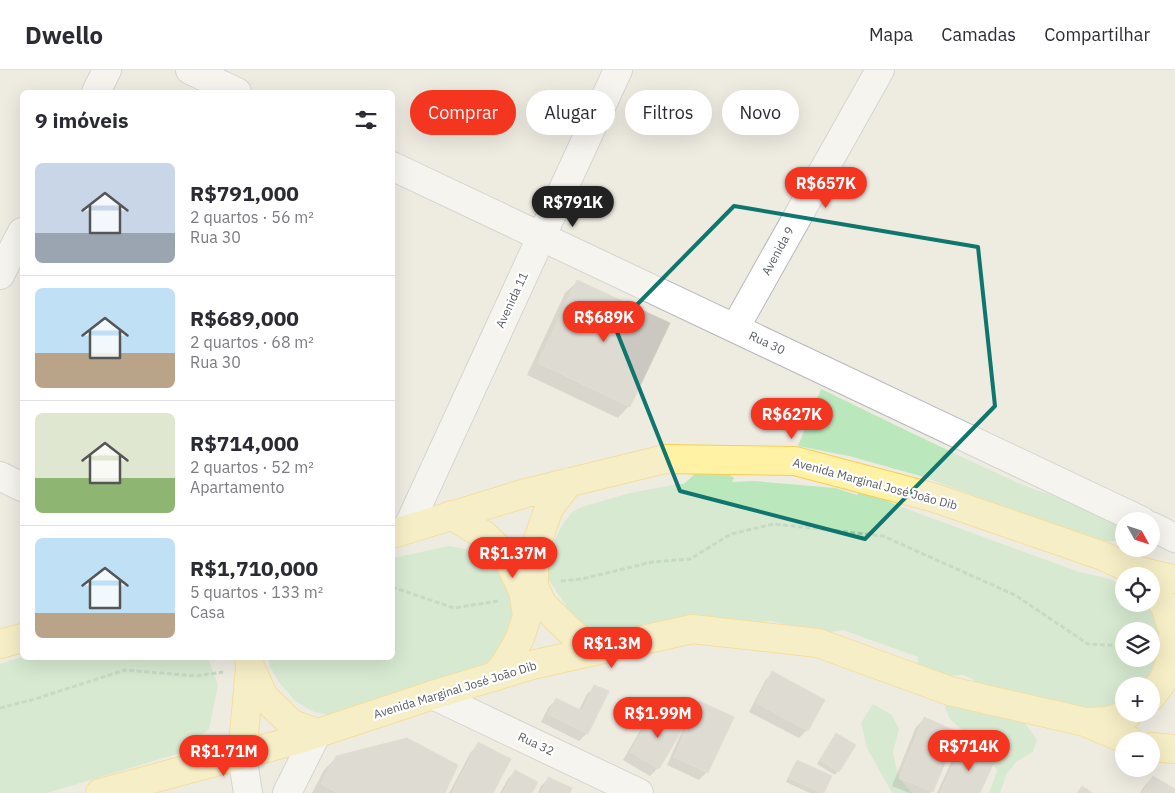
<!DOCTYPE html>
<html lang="pt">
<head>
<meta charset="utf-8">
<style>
	body { margin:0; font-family:"IBM Plex Sans",sans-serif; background:#f7f7f7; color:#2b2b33; height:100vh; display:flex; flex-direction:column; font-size:19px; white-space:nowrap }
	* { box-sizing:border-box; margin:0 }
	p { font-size:16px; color:#7c7c81 }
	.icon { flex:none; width:28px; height:28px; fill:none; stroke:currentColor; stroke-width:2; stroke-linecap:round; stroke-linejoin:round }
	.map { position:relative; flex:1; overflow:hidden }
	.details { position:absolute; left:20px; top:20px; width:375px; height:570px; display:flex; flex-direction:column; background:#fff; border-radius:8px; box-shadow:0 5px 20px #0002 }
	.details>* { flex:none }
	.top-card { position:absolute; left:410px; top:20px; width:475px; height:45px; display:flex; gap:10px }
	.needle { width:32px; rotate:130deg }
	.controls { position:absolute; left:1115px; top:442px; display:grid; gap:10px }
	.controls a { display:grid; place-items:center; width:45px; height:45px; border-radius:50%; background:#fff; box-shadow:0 5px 20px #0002; font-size:25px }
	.price { position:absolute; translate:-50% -42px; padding:0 11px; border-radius:18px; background:#f43520; color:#fff; font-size:16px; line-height:32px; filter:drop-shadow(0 1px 2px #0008) }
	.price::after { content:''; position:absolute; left:50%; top:30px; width:15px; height:11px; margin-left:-8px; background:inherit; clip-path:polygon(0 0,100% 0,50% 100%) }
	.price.active { background:#222; color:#fff }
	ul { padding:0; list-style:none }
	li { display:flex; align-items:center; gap:15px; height:125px; padding:0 15px }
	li+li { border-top:1px solid #e1e1e2 }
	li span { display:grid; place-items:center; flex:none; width:140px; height:100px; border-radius:8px; color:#555 }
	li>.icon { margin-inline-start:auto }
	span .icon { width:60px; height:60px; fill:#fffc; stroke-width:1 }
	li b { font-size:21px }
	h2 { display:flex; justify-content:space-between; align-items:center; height:60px; padding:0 15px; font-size:21px }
	.chip { padding:0 18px; border-radius:22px; background:#fff; box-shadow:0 5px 20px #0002; font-size:18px; line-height:45px }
	.chip.active { background:#f43520; color:#fff }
	header { display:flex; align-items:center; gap:30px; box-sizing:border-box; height:70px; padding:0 25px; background:#fff; border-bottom:1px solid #e1e1e2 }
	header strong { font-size:24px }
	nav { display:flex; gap:28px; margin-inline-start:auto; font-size:18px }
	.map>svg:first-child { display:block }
	.green { fill:#bbe7bc; fill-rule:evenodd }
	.shadow { fill:#0003 }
	.building { fill:#cac8c0; stroke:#d3cdbf }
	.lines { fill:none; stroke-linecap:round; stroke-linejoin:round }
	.minor-casing { stroke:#b6b9be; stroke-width:30 }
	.major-casing { stroke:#fbce4d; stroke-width:30 }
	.path { stroke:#93c8a4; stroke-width:3; stroke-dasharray:5 2.5; stroke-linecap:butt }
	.minor { stroke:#fff; stroke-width:28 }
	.major { stroke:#fff2a4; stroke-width:28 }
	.marked { fill:none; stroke:#0f766e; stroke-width:4; stroke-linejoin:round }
	.labels { text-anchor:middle; stroke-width:4.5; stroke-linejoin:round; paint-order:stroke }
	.street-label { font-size:12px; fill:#595d63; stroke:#fff }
</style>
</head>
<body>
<header>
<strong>Dwello</strong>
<nav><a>Mapa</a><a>Camadas</a><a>Compartilhar</a></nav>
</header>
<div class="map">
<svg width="1175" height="723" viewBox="0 0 1175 723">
	<rect width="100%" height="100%" fill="#eeebe1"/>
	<path class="green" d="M821,319C887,351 954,384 1021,414C1052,428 1103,436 1124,462L1123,468L1118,471H1104L1011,439L924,407L849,386L798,376Z
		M701,398H720L734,408L732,412L754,411L835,418L857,425L859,422H868L896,435L1079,502L1110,509L1124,517V534H1149L1164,562L1151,616H1124V638L1094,643L1053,634L1005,619L998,622H987L971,608L963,605L926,607L917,600L918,587L843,560L823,563L771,551L708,557L626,561H607L583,554L569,540L548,509V493L554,471L563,454L573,441L585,436L630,423L673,415L684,414ZM1124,561H1151V589H1124Z
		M449,476L465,479L487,490L506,511L511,525L513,545L512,562L488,597L331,645L314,642L295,631L279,612L270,597L269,588H392L393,488Z
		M22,587L208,588L218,615L209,659L180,683L47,723H0V594Z
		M947,632L1006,643L1024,652L1037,670L1033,682L1017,691L1007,703L1000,723H989L997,701L988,683L951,650L948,645L945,637Z
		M873,634L892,645L899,659L893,683L899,708L912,723H892L867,678L861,653Z"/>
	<path class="shadow" d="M577,212L629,336L618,348L527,305L565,223Z
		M773,603L823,630L807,660L799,668L749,642L765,611Z
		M595,617L587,663L579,671L541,652L548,638L556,630L579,640L587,624Z
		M699,633L707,702L699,710L667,695L682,661L680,660L658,698L650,706L623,690L648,647L656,639L684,656L692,640Z
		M924,649L932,721L930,723H909L892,716L916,657Z
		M836,664L838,701L835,705L817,694L833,668Z
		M479,674L492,723H449L471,682Z
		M964,674L978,723H937L956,682Z
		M336,688L443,723H312L324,700Z
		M798,691L823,723H810L786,712L794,695Z
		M515,701L531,723H500L508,709Z
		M1153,707L1175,720V723H1140L1145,715Z
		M549,708L569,723H538L541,716Z"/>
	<path class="building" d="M577,210L670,253L630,337L538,293Z
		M772,601L825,630L808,661L756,633Z
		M594,615L609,621L588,664L548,644L556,628L582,641Z
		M699,631L734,647L708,703L674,687Z
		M656,638L685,655L659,699L630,682Z
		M924,647L958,662L933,722L899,708Z
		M836,663L856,675L839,702L820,690Z
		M407,668L458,695L445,723H339L321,714L336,686Z
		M478,672L511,689L493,723H452Z
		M963,673L996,688L980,723H940Z
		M797,690L832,706L824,723H822L789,708Z
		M515,700L538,712L532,723H503Z
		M1153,706L1175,719V723H1142Z
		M548,707L572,718L570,723H541Z
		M1082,716L1093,723H1077Z"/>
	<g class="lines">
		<g class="minor-casing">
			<path id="minor" d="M190,0L237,22
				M96,22L107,0
				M392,96L1142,451
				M0,205L22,162
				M735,258L880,0
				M0,406L22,417
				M1151,456L1175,468
				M407,459L618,0
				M433,625L639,723
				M242,685L248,723
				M287,723L317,663"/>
		</g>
		<g class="major-casing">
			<path id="major" d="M569,412L549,438L534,481V517L543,535L574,565L598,580
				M451,445L484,465L507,487L523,521L527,546L520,568L506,593L494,607
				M392,464L526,423L665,389L795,391L935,428L1103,486L1131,499L1168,508L1175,509
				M1151,515L1165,536L1173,561L1172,586L1164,609L1151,627
				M0,574L22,568
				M249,588L250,597L264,627L292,654L317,663
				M1085,652L1109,651L1128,644
				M1151,677L1175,679
				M242,685L250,598
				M100,723L300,669L433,625L532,595L692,559L818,573L950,621L1085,652L1130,671"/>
		</g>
		<path class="path" d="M561,511L582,509L652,492L690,489L731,464L774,454L883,466L1015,525L1088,574L1124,576
			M392,517L454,538L498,531
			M0,638L35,629L125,600L196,606L223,602"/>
		<use href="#minor" class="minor"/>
		<use href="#major" class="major"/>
	</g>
	<path d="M0 0H1175V723H0ZM734,136L978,177L995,336L865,469L680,421L615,257Z" fill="#eeebe1" fill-opacity=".55" fill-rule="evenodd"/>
	<path class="marked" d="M734,136L978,177L995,336L865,469L680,421L615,257Z"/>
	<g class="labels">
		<g class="street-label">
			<text transform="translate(778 181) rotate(-61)" y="4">Avenida 9</text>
			<text transform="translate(512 230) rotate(-65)" y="4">Avenida 11</text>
			<text transform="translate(767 273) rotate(25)" y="4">Rua 30</text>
			<text transform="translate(875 414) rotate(15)" y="4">Avenida Marginal José João Dib</text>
			<text transform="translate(455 620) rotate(-17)" y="4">Avenida Marginal José João Dib</text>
			<text transform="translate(536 674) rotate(25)" y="4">Rua 32</text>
		</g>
	</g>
</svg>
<div class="controls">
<a><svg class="needle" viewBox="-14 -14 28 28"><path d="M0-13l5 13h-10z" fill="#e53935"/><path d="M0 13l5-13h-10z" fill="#7c7c81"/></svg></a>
<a><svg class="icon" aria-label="locate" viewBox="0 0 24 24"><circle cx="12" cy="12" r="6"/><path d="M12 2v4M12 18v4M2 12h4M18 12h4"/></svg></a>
<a><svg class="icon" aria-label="layers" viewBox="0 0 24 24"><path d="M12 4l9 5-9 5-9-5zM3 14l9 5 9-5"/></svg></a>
<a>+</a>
<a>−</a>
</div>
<b class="price" style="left:826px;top:139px">R$657K</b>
<b class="price active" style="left:573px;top:158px">R$791K</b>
<b class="price" style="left:604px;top:273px">R$689K</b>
<b class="price" style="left:792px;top:370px">R$627K</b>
<b class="price" style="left:513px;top:509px">R$1.37M</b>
<b class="price" style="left:612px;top:599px">R$1.3M</b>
<b class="price" style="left:658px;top:669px">R$1.99M</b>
<b class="price" style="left:969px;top:702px">R$714K</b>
<b class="price" style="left:224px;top:707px">R$1.71M</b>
<div class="top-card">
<a class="chip active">Comprar</a>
<a class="chip">Alugar</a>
<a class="chip">Filtros</a>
<a class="chip">Novo</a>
</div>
<section class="details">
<h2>9 imóveis<svg class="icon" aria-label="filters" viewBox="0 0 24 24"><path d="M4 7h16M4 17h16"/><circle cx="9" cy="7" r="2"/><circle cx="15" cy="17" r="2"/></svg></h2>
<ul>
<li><span style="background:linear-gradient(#c9d6e8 70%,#9aa5b1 0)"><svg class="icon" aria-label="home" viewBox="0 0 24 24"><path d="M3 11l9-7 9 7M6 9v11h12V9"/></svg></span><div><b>R$791,000</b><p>2 quartos · 56 m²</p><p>Rua 30</p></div></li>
<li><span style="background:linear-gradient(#bfe0f5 65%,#b9a48a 0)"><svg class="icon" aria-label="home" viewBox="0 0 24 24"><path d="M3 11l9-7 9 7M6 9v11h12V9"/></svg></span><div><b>R$689,000</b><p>2 quartos · 68 m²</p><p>Rua 30</p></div></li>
<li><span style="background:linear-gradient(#dfe7d0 65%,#8fb573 0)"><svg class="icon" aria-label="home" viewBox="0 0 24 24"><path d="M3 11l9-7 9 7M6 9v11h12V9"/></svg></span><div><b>R$714,000</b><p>2 quartos · 52 m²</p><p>Apartamento</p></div></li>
<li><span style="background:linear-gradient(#bfe0f5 75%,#b9a48a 0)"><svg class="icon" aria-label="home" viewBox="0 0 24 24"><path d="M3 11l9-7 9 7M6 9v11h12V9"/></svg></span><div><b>R$1,710,000</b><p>5 quartos · 133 m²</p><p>Casa</p></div></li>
</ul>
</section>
</div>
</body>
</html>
